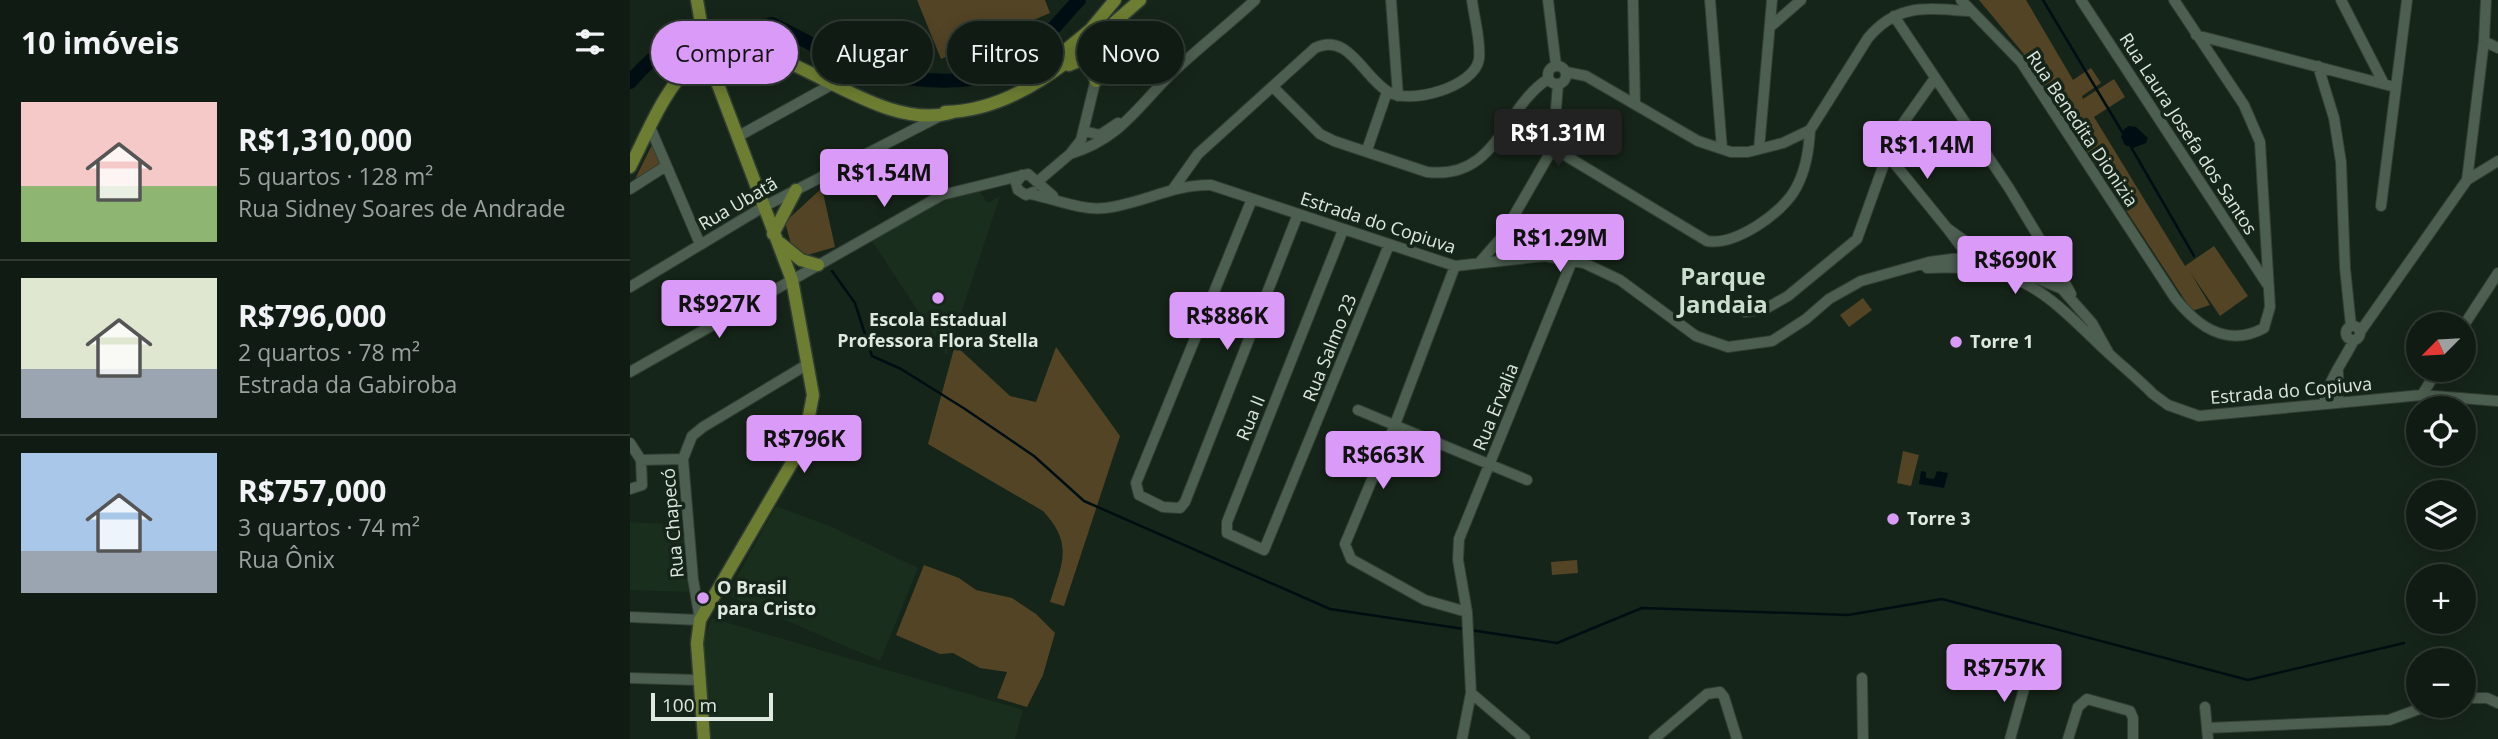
<!DOCTYPE html>
<html lang="pt">
<head>
<meta charset="utf-8">
<style>
	body { margin:0; font-family:"Open Sans",sans-serif; background:#1e2921; color:#f1f3f6; height:100vh; display:flex; flex-direction:column; font-size:26px; white-space:nowrap }
	* { box-sizing:border-box; margin:0 }
	p { font-size:23px; color:#9ca1a0 }
	.icon { flex:none; width:38px; height:38px; fill:none; stroke:currentColor; stroke-width:2; stroke-linecap:round; stroke-linejoin:round }
	.map { position:relative; flex:1; overflow:hidden }
	.drawer { display:flex; flex-direction:column; background:#101c13; width:630px }
	.drawer>* { flex:none }
	.banner { position:absolute; left:21px; top:21px; width:665px; height:63px; display:flex; gap:14px }
	.needle { width:46px; rotate:246deg }
	.fabs { position:absolute; left:1776px; top:312px; display:grid; gap:14px }
	.fabs a { display:grid; place-items:center; width:70px; height:70px; border-radius:50%; background:#101c13; box-shadow:0 4px 18px #0003,0 0 0 2px #303a33; font-size:35px }
	.scale { position:absolute; left:21px; bottom:18px; width:122px; box-sizing:border-box; padding-left:7px; border:4px solid #dee8df; border-top:0; font-size:19px; line-height:24px; white-space:nowrap; color:#dee8df; -webkit-text-stroke:5px #162519; paint-order:stroke }
	.price { position:absolute; translate:-50% -60px; padding:0 16px; border-radius:7px; background:#d99af8; color:#111; font-size:23px; line-height:46px; filter:drop-shadow(0 2px 4px #0008) }
	.price::after { content:''; position:absolute; left:50%; top:42px; width:21px; height:16px; margin-left:-10px; background:inherit; clip-path:polygon(0 0,100% 0,50% 100%) }
	.price.current { background:#222; color:#fff }
	ul { padding:0; list-style:none }
	li { display:flex; align-items:center; gap:21px; height:175px; padding:0 21px }
	li+li { border-top:2px solid #303a33 }
	li span { display:grid; place-items:center; flex:none; width:196px; height:140px; border-radius:0px; color:#555 }
	li>.icon { margin-inline-start:auto }
	span .icon { width:84px; height:84px; fill:#fffc; stroke-width:1 }
	li b { font-size:30px }
	h2 { display:flex; justify-content:space-between; align-items:center; height:84px; padding:0 21px; font-size:30px }
	.tag { padding:0 24px; border-radius:32px; background:#101c13; box-shadow:0 4px 18px #0003,0 0 0 2px #303a33; font-size:24px; line-height:63px }
	.tag.current { background:#d99af8; color:#111 }
	main { display:flex; flex:1; min-height:0 }
	.map>svg:first-child { display:block }
	.built { fill:#192e1d }
	.green { fill:#534425 }
	.water { fill:#000e14 }
	.lines { fill:none; stroke-linecap:round; stroke-linejoin:round }
	.stream { stroke:#000e14; stroke-width:2.5 }
	.river { stroke:#000e14; stroke-width:14 }
	.minor-casing { stroke:#323e34; stroke-width:12 }
	.major-casing { stroke:#323e34; stroke-width:15 }
	.minor { stroke:#4d5f50; stroke-width:10 }
	.major { stroke:#6d7e32; stroke-width:12 }
	.poi-dot { fill:#d99af8; stroke:#162519; stroke-width:2.5 }
	.labels { text-anchor:middle; stroke-width:7; stroke-linejoin:round; paint-order:stroke }
	.street-label { font-size:18px; fill:#dee8df; stroke:#162519 }
	.poi-label { font-size:18px; font-weight:bold; fill:#dee8df; stroke:#162519; text-anchor:start }
	.district-label { font-size:24px; font-weight:bold; fill:#cadfce; stroke:#162519 }
</style>
</head>
<body>
<main>
<section class="drawer">
<h2>10 imóveis<svg class="icon" aria-label="filters" viewBox="0 0 24 24"><path d="M4 7h16M4 17h16"/><circle cx="9" cy="7" r="2"/><circle cx="15" cy="17" r="2"/></svg></h2>
<ul>
<li><span style="background:linear-gradient(#f6c9c9 60%,#8fb573 0)"><svg class="icon" aria-label="home" viewBox="0 0 24 24"><path d="M3 11l9-7 9 7M6 9v11h12V9"/></svg></span><div><b>R$1,310,000</b><p>5 quartos · 128 m²</p><p>Rua Sidney Soares de Andrade</p></div></li>
<li><span style="background:linear-gradient(#dfe7d0 65%,#9aa5b1 0)"><svg class="icon" aria-label="home" viewBox="0 0 24 24"><path d="M3 11l9-7 9 7M6 9v11h12V9"/></svg></span><div><b>R$796,000</b><p>2 quartos · 78 m²</p><p>Estrada da Gabiroba</p></div></li>
<li><span style="background:linear-gradient(#a9c7e8 70%,#9aa5b1 0)"><svg class="icon" aria-label="home" viewBox="0 0 24 24"><path d="M3 11l9-7 9 7M6 9v11h12V9"/></svg></span><div><b>R$757,000</b><p>3 quartos · 74 m²</p><p>Rua Ônix</p></div></li>
</ul>
</section>
<div class="map">
<svg width="1868" height="739" viewBox="0 0 1868 739">
	<rect width="100%" height="100%" fill="#162519"/>
	<path class="built" d="M349,191L358,203L370,196L317,355L242,241L320,197Z
		M146,506L202,527L288,568L250,661L97,595Z
		M0,522L54,525L59,592L0,590Z
		M82,618L393,710L385,739H81L74,639Z"/>
	<path class="green" d="M287,0H415L420,13L311,59Z
		M1349,0H1396L1443,80L1461,68L1471,83L1452,96L1453,99L1484,79L1495,97L1464,117L1555,266L1584,246L1618,296L1590,316L1560,272L1580,305L1562,311L1393,53Z
		M23,143L32,164L9,180L6,177Z
		M192,188L205,247L174,256L161,244L155,222Z
		M1233,298L1242,310L1219,327L1210,315Z
		M325,345L380,396L406,402L426,347L490,436L434,606L420,602C432,564 444,544 413,511L298,444Z
		M1273,451L1289,455L1281,486L1267,483Z
		M947,560L948,573L922,575L921,562Z
		M294,565L329,578L346,590L382,598L406,614L425,633L413,675L397,707L367,698L377,672L350,668L323,653L310,654L266,635Z"/>
	<path class="water" d="M1499,126L1506,127L1518,138L1516,143L1503,148L1495,145L1491,137L1494,129Z
		M1291,471L1296,472V478L1304,479L1307,471L1318,473L1314,488L1289,484Z"/>
	<g class="lines">
		<path class="stream" d="M1413,0L1494,135
			M142,24L169,53
			M1501,147L1564,256
			M202,271L225,303L242,356L271,369L335,409L404,456L454,501L700,609L834,629
			M840,630L927,643L1012,608L1218,615L1312,599L1618,680L1774,643"/>
		<path class="river" d="M0,82C21,57 59,27 93,27C115,27 120,31 142,24C172,38 204,58 235,68C284,83 354,91 397,55C415,39 432,18 449,0"/>
		<g class="minor-casing">
			<path id="minor" d="M761,0L768,96
				M918,0L926,65
				M1003,0L1005,104
				M1080,0L1092,149
				M1331,0L1391,62L1545,298C1568,327 1597,348 1634,328L1640,307L1630,142L1614,105L1544,0
				M1451,0L1637,284
				M1711,0L1754,84
				M1264,16L1379,188L1423,261
				M1140,27L1171,0
				M1566,35L1765,87
				M1854,41L1868,48
				M918 75a9 9 0 1 1 18 0a9 9 0 1 1-18 0Z
				M1688,66L1704,118L1711,162L1715,268L1721,326
				M936,72L956,76L1068,141L1101,152H1118L1153,143L1180,130L1238,38C1268,2 1298,9 1340,11
				M643,87L690,134L704,141L797,172C868,180 872,109 918,79
				M20,127L70,244
				M454,131L470,135L488,123
				M107,137L201,85
				M923,148L1077,241C1105,246 1153,213 1166,188C1176,170 1179,150 1180,130
				M1129,149L1142,0
				M737,150L757,92
				M1256,153L1317,228
				M440,154C489,139 505,110 540,75C567,49 597,26 625,0
				M392,175L386,183L388,190L396,195L403,192
				M1837,180L1868,161
				M407,182L440,154L451,140L472,54L488,24
				M0,189L36,166
				M543,189L568,154L685,48C718,32 733,76 757,91C778,106 845,87 849,59C851,40 844,18 842,0
				M400,194C423,198 451,211 475,208C511,204 543,184 581,185L825,266L915,256L954,263L990,280L1066,336L1098,347L1142,341L1176,319L1199,299L1231,281L1299,262L1351,255L1432,289L1462,323L1478,352
				M622,199L506,483L509,495L533,507L550,508L555,502L668,214
				M1751,206L1777,0
				M713,230L597,522V533L634,550L759,245
				M1334,257L1332,248L1317,228L1356,256
				M849,263L871,238L923,148L928,84
				M825,266L764,427L715,544L721,559L795,600L837,612
				M1297,268C1390,264 1412,289 1475,350C1491,365 1508,379 1523,394L1538,405L1569,416L1792,395L1868,401
				M1425,286L1423,261L1441,294
				M0,287L133,207L310,116
				M1115,312L1135,309L1158,296L1227,239L1264,136L1305,78
				M1834,325L1868,273
				M1716 333a7 7 0 1 1 14 0a7 7 0 1 1-14 0Z
				M1730,332L1837,180L1854,41L1856,0
				M0,372L312,195L398,174L423,196
				M1792,395L1808,369
				M1708,403V372
				M1694,404C1698,380 1713,362 1724,340
				M728,410L897,480
				M0,443L11,460L53,459
				M0,489L12,485L11,460
				M0,617L70,620L63,579L53,459L62,436L73,427L178,364
				M0,678L68,680
				M1232,678L1233,739
				M841,693L895,739
				M1834,698H1857L1868,703
				M1575,707L1578,739
				M1577,728L1759,720L1800,705
				M832,739L841,693L837,612L828,560L829,539L942,261
				M1024,739L1077,694L1090,692L1094,697L1107,739
				M1380,739L1397,678
				M1438,739L1448,707L1457,699L1500,711L1503,718V739"/>
		</g>
		<g class="major-casing">
			<path id="major" d="M67,0L76,53L162,280L183,395L174,442L70,620L67,643L74,739
				M439,65L449,61L460,64L466,81
				M405,75L460,30L485,0
				M315,112C392,111 456,47 510,0
				M0,167C18,132 34,89 64,62C130,5 237,139 323,112
				M143,234L166,190
				M150,243L171,260L188,265"/>
		</g>
		<use href="#minor" class="minor"/>
		<use href="#major" class="major"/>
	</g>
	<g class="poi-dot">
		<circle cx="308" cy="298" r="7"/>
		<circle cx="1326" cy="342" r="7"/>
		<circle cx="1263" cy="519" r="7"/>
		<circle cx="73" cy="598" r="7"/>
	</g>
	<g class="labels">
		<g class="street-label">
			<text transform="translate(1452 129) rotate(56)" y="6">Rua Benedita Dionizia</text>
			<text transform="translate(1558 134) rotate(57)" y="6">Rua Laura Josefa dos Santos</text>
			<text transform="translate(108 204) rotate(-30)" y="6">Rua Ubatã</text>
			<text transform="translate(748 223) rotate(18)" y="6">Estrada do Copiuva</text>
			<text transform="translate(700 348) rotate(-68)" y="6">Rua Salmo 23</text>
			<text transform="translate(1661 391) rotate(-5)" y="6">Estrada do Copiuva</text>
			<text transform="translate(866 407) rotate(-68)" y="6">Rua Ervalia</text>
			<text transform="translate(621 418) rotate(-68)" y="6">Rua II</text>
			<text transform="translate(43 523) rotate(-95)" y="6">Rua Chapecó</text>
		</g>
		<g class="poi-label">
			<text x="308" y="326" text-anchor="middle">Escola Estadual<tspan x="308" dy="21">Professora Flora Stella</tspan></text>
			<text x="1340" y="348">Torre 1</text>
			<text x="1277" y="525">Torre 3</text>
			<text x="87" y="594">O Brasil<tspan x="87" dy="21">para Cristo</tspan></text>
		</g>
		<g class="district-label">
			<text x="1093" y="285">Parque<tspan x="1093" dy="28">Jandaia</tspan></text>
		</g>
	</g>
</svg>
<div class="fabs">
<a><svg class="needle" viewBox="-14 -14 28 28"><path d="M0-13l5 13h-10z" fill="#e53935"/><path d="M0 13l5-13h-10z" fill="#9ca1a0"/></svg></a>
<a><svg class="icon" aria-label="locate" viewBox="0 0 24 24"><circle cx="12" cy="12" r="6"/><path d="M12 2v4M12 18v4M2 12h4M18 12h4"/></svg></a>
<a><svg class="icon" aria-label="layers" viewBox="0 0 24 24"><path d="M12 4l9 5-9 5-9-5zM3 14l9 5 9-5"/></svg></a>
<a>+</a>
<a>−</a>
</div>
<div class="scale">100 m</div>
<b class="price current" style="left:928px;top:169px">R$1.31M</b>
<b class="price" style="left:1297px;top:181px">R$1.14M</b>
<b class="price" style="left:254px;top:209px">R$1.54M</b>
<b class="price" style="left:930px;top:274px">R$1.29M</b>
<b class="price" style="left:1385px;top:296px">R$690K</b>
<b class="price" style="left:89px;top:340px">R$927K</b>
<b class="price" style="left:597px;top:352px">R$886K</b>
<b class="price" style="left:174px;top:475px">R$796K</b>
<b class="price" style="left:753px;top:491px">R$663K</b>
<b class="price" style="left:1374px;top:704px">R$757K</b>
<div class="banner">
<a class="tag current">Comprar</a>
<a class="tag">Alugar</a>
<a class="tag">Filtros</a>
<a class="tag">Novo</a>
</div>
</div>
</main>
</body>
</html>
